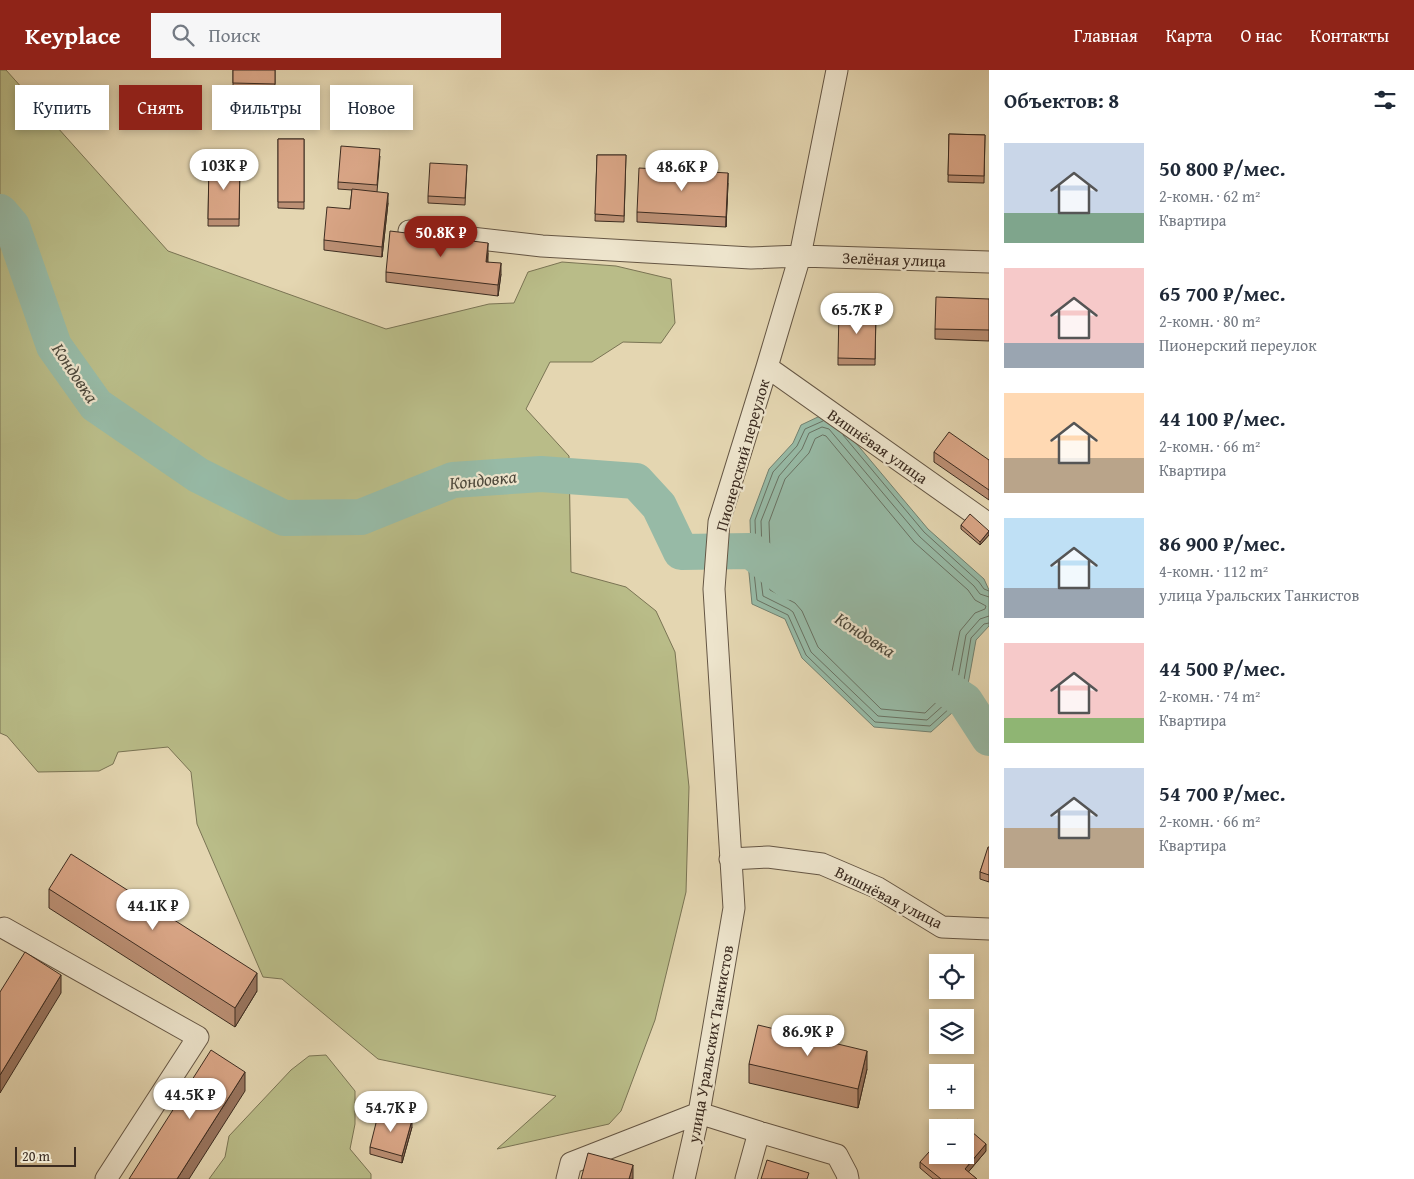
<!DOCTYPE html>
<html lang="ru">
<head>
<meta charset="utf-8">
<style>
	body { margin:0; font-family:"Gentium Book Plus",serif; background:#f6f6f7; color:#1f2937; height:100vh; display:flex; flex-direction:column; font-size:19px; white-space:nowrap }
	* { box-sizing:border-box; margin:0 }
	p { font-size:16px; color:#747a83 }
	.icon { flex:none; width:28px; height:28px; fill:none; stroke:currentColor; stroke-width:2; stroke-linecap:round; stroke-linejoin:round }
	.map { position:relative; flex:1; overflow:hidden }
	.details { display:flex; flex-direction:column; background:#fff; width:425px }
	.details>* { flex:none }
	.guide { position:absolute; left:15px; top:15px; width:475px; height:45px; display:flex; gap:10px }
	.fabs { position:absolute; left:929px; top:884px; display:grid; gap:10px }
	.fabs a { display:grid; place-items:center; width:45px; height:45px; border-radius:0px; background:#fff; box-shadow:0 2px 8px #0003; font-size:25px }
	.scale { position:absolute; left:15px; bottom:12px; width:61px; box-sizing:border-box; padding-left:5px; border:2px solid #3b2b20; border-top:0; font-size:14px; line-height:18px; white-space:nowrap; color:#3b2b20; -webkit-text-stroke:4px #ede4cc; paint-order:stroke }
	.price { position:absolute; translate:-50% -42px; padding:0 11px; border-radius:18px; background:#fff; color:#222; font-size:16px; line-height:32px; filter:drop-shadow(0 1px 2px #0008) }
	.price::after { content:''; position:absolute; left:50%; top:30px; width:15px; height:11px; margin-left:-8px; background:inherit; clip-path:polygon(0 0,100% 0,50% 100%) }
	.price.active { background:#8f2418; color:#fff }
	ul { padding:0; list-style:none }
	li { display:flex; align-items:center; gap:15px; height:125px; padding:0 15px }
	li span { display:grid; place-items:center; flex:none; width:140px; height:100px; border-radius:0px; color:#555 }
	li>.icon { margin-inline-start:auto }
	span .icon { width:60px; height:60px; fill:#fffc; stroke-width:1 }
	li b { font-size:21px }
	h2 { display:flex; justify-content:space-between; align-items:center; height:60px; padding:0 15px; font-size:21px }
	.tag { padding:0 18px; border-radius:0px; background:#fff; box-shadow:0 2px 8px #0003; font-size:18px; line-height:45px }
	.tag.active { background:#8f2418; color:#fff }
	header { display:flex; align-items:center; gap:30px; box-sizing:border-box; height:70px; padding:0 25px; background:#8f2418; color:#fff }
	header strong { font-size:24px }
	nav { display:flex; gap:28px; margin-inline-start:auto; font-size:18px }
	.search { width:350px; height:45px; background:#f6f6f7; display:flex; align-items:center; gap:12px; box-sizing:border-box; padding:0 18px; border-radius:0px; color:#747a83; font-size:19px }
	main { display:flex; flex:1; min-height:0 }
	.map>svg:first-child { display:block }
	.green { fill:#b9bc88; stroke:#7a7454 }
	.water { fill:#97baa6; stroke:#728170 }
	.lines { fill:none; stroke-linecap:round; stroke-linejoin:round }
	.shore { stroke:#697263; stroke-width:1 }
	.river { stroke:#97baa6; stroke-width:36 }
	.minor-casing { stroke:#655644; stroke-width:23 }
	.minor { stroke:#ede4cc; stroke-width:21 }
	.wall { fill:#bc9075; stroke:#3b2b20 }
	.shaded-wall { fill:#99755f; stroke:#3b2b20 }
	.building { fill:#dba788; stroke:#3b2b20 }
	.labels { text-anchor:middle; stroke-width:4.5; stroke-linejoin:round; paint-order:stroke }
	.street-label { font-size:16px; fill:#3b2b20; stroke:#ede4cc }
	.water-label { font-size:18px; font-style:italic; fill:#4d483b; stroke:#ede4cc }
</style>
</head>
<body>
<header>
<strong>Keyplace</strong>
<div class="search"><svg class="icon" aria-label="search" viewBox="0 0 24 24"><circle cx="10" cy="10" r="6"/><path d="M15 15l6 6"/></svg>Поиск</div>
<nav><a>Главная</a><a>Карта</a><a>О нас</a><a>Контакты</a></nav>
</header>
<main>
<div class="map">
<svg width="989" height="1109" viewBox="0 0 989 1109">
	<rect width="100%" height="100%" fill="#e4d6b1"/>
	<filter id="stains"><feTurbulence type="fractalNoise" baseFrequency=".004" numOctaves="4"/><feColorMatrix values="0 0 0 0 .2 0 0 0 0 .09 0 0 0 0 .02 0 0 0 .5 -.17"/></filter>
	<radialGradient id="worn" r=".72"><stop offset=".6" stop-color="#630" stop-opacity="0"/><stop offset="1" stop-color="#630" stop-opacity=".3"/></radialGradient>
	<path class="green" d="M0,0H6L168,181L386,259L489,234L514,233L528,202L562,192L616,196L671,209L675,253L661,273L623,272L592,292H550L526,339L569,386L571,502L626,517L656,541L675,582L689,717L686,822L655,950L621,1041L609,1054L497,1079L556,1026L378,989L282,909L263,907L197,754L191,702L168,677L118,682L113,694L99,701L38,702L7,666L0,663Z
		M326,985L355,1021V1054L350,1079L371,1104V1109H209L225,1087L229,1066L291,1000L309,986Z"/>
	<path class="water" d="M820,346L835,348L928,459L984,509L989,520V556L976,570L965,631L931,662L874,657L802,588L785,549L752,534L748,493L751,481L750,450L769,399L793,373L801,355Z"/>
	<g class="lines">
		<path class="shore" d="M823,351L805,359L797,376L773,402L755,450L756,481L753,493L757,530L788,545L806,585L875,652L930,656L961,628L971,568L984,554L989,553
			M823,365L826,366L914,472L968,520L975,530L986,536L985,539L975,543L960,561L948,621L925,643L881,639L818,577L802,541L795,533L770,520L767,495L770,481L769,452L785,409L809,383L815,369Z
			M843,365L924,462L979,512L984,519L989,521
			M989,527L980,524L974,516L920,467L829,359L822,357L809,363L802,379L779,406L761,451L762,481L759,494L763,526L789,539L793,542L811,582L878,646L927,650L955,625L966,565L980,549L989,546"/>
		<path class="river" d="M0,142L12,156L54,276L96,335L198,405L284,448L361,447L453,410L541,404L636,411L659,436L681,482L751,481L790,512
			M923,603L965,631L989,668"/>
		<g class="minor-casing">
			<path id="minor" d="M409,161L542,176L751,188L800,186L989,192
				M767,297L989,454
				M730,789L768,787L822,794L878,818L942,857L989,859
				M4,858L198,967L106,1109
				M567,1109L571,1093L699,1043L759,1062
				M684,1109L699,1043L734,838L714,519L719,452L767,297L800,186L837,0
				M746,1109L759,1062L837,1085L847,1104L848,1109"/>
		</g>
		<use href="#minor" class="minor"/>
	</g>
	<path class="wall" d="M233,0H275V21L233,20Z
		M949,64L985,65L984,113L948,112Z
		M278,69H304V139L278,138Z
		M597,85H626L624,152L595,151Z
		M380,86L377,122L388,133L382,187L324,180V170L350,139L352,120L338,119V112Z
		M209,92L240,93L239,156H208Z
		M467,95L465,135L428,133V126Z
		M728,113L726,157L637,152V142Z
		M488,183V192L501,204L498,226L386,212V202Z
		M989,229V271L935,269V259Z
		M876,241L875,295H838V288Z
		M934,382L989,390V430L934,392Z
		M961,455L989,461V465L980,475L961,459Z
		M989,777V812L980,809V802Z
		M49,819L257,921L235,957L49,838Z
		M749,994L867,999L858,1038L749,1013Z
		M412,1057L402,1093L370,1084V1077Z
		M986,1081L968,1102L977,1109H933L920,1098V1092Z"/>
	<path class="shaded-wall" d="M728,103V113L726,157V147Z
		M388,123V133L382,187V177Z
		M488,173V183L486,202V192Z
		M501,193V204L498,226V215Z
		M989,461V465L980,475V472Z
		M257,903V921L235,957V938Z
		M61,905V923L0,1023V1005Z
		M867,981V999L858,1038V1019Z
		M245,1002V1021L189,1109H177Z
		M412,1050V1057L402,1093V1086Z
		M986,1074V1081L965,1106V1099Z
		M633,1095V1109H629Z"/>
	<path class="building" d="M233,0H275V14L233,13Z
		M949,64L985,65L984,106L948,105Z
		M278,69H304V132H278Z
		M341,76L380,79L377,115L338,112Z
		M597,85H626L624,146L595,144Z
		M209,92L240,93L239,149H208Z
		M430,93L467,95L465,128L428,126Z
		M639,98L728,103L726,147L637,142Z
		M352,119L388,123L382,177L324,170L327,137L350,139Z
		M390,161L488,173L486,192L501,193L498,215L386,202Z
		M936,227L989,229V260L935,259Z
		M839,240L876,241L875,289L838,288Z
		M949,362L989,390V420L934,382Z
		M970,444L989,461L980,472L961,455Z
		M988,777H989V805L980,802Z
		M71,784L257,903L235,938L49,819Z
		M25,882L61,905L0,1005V922Z
		M758,955L867,981L858,1019L749,994Z
		M211,980L245,1002L177,1109H129Z
		M379,1041L412,1050L402,1086L370,1077Z
		M957,1049L986,1074L965,1099L977,1109H941L920,1092L938,1072V1085H965V1058H950Z
		M588,1083L633,1095L629,1109H581Z
		M767,1090L809,1103L807,1109H761Z"/>
	<g class="labels">
		<g class="street-label">
			<text transform="translate(894 189) rotate(2)" y="6">Зелёная улица</text>
			<text transform="translate(878 376) rotate(35)" y="6">Вишнёвая улица</text>
			<text transform="translate(742 385) rotate(-74)" y="6">Пионерский переулок</text>
			<text transform="translate(889 827) rotate(27)" y="6">Вишнёвая улица</text>
			<text transform="translate(710 974) rotate(-80)" y="6">улица Уральских Танкистов</text>
		</g>
		<g class="water-label">
			<text transform="translate(75 303) rotate(56)" y="6">Кондовка</text>
			<text transform="translate(483 410) rotate(-6)" y="6">Кондовка</text>
			<text transform="translate(865 565) rotate(33)" y="6">Кондовка</text>
		</g>
	</g>
	<rect width="100%" height="100%" filter="url(#stains)"/>
	<rect width="100%" height="100%" fill="url(#worn)"/>
</svg>
<div class="fabs">
<a><svg class="icon" aria-label="locate" viewBox="0 0 24 24"><circle cx="12" cy="12" r="6"/><path d="M12 2v4M12 18v4M2 12h4M18 12h4"/></svg></a>
<a><svg class="icon" aria-label="layers" viewBox="0 0 24 24"><path d="M12 4l9 5-9 5-9-5zM3 14l9 5 9-5"/></svg></a>
<a>+</a>
<a>−</a>
</div>
<div class="scale">20 m</div>
<b class="price" style="left:224px;top:121px">103K ₽</b>
<b class="price" style="left:682px;top:122px">48.6K ₽</b>
<b class="price active" style="left:441px;top:188px">50.8K ₽</b>
<b class="price" style="left:857px;top:265px">65.7K ₽</b>
<b class="price" style="left:153px;top:861px">44.1K ₽</b>
<b class="price" style="left:808px;top:987px">86.9K ₽</b>
<b class="price" style="left:190px;top:1050px">44.5K ₽</b>
<b class="price" style="left:391px;top:1063px">54.7K ₽</b>
<div class="guide">
<a class="tag">Купить</a>
<a class="tag active">Снять</a>
<a class="tag">Фильтры</a>
<a class="tag">Новое</a>
</div>
</div>
<section class="details">
<h2>Объектов: 8<svg class="icon" aria-label="filters" viewBox="0 0 24 24"><path d="M4 7h16M4 17h16"/><circle cx="9" cy="7" r="2"/><circle cx="15" cy="17" r="2"/></svg></h2>
<ul>
<li><span style="background:linear-gradient(#c9d6e8 70%,#7fa58c 0)"><svg class="icon" aria-label="home" viewBox="0 0 24 24"><path d="M3 11l9-7 9 7M6 9v11h12V9"/></svg></span><div><b>50 800 ₽/мес.</b><p>2-комн. · 62 m²</p><p>Квартира</p></div></li>
<li><span style="background:linear-gradient(#f6c9c9 75%,#9aa5b1 0)"><svg class="icon" aria-label="home" viewBox="0 0 24 24"><path d="M3 11l9-7 9 7M6 9v11h12V9"/></svg></span><div><b>65 700 ₽/мес.</b><p>2-комн. · 80 m²</p><p>Пионерский переулок</p></div></li>
<li><span style="background:linear-gradient(#ffd9b3 65%,#b9a48a 0)"><svg class="icon" aria-label="home" viewBox="0 0 24 24"><path d="M3 11l9-7 9 7M6 9v11h12V9"/></svg></span><div><b>44 100 ₽/мес.</b><p>2-комн. · 66 m²</p><p>Квартира</p></div></li>
<li><span style="background:linear-gradient(#bfe0f5 70%,#9aa5b1 0)"><svg class="icon" aria-label="home" viewBox="0 0 24 24"><path d="M3 11l9-7 9 7M6 9v11h12V9"/></svg></span><div><b>86 900 ₽/мес.</b><p>4-комн. · 112 m²</p><p>улица Уральских Танкистов</p></div></li>
<li><span style="background:linear-gradient(#f6c9c9 75%,#8fb573 0)"><svg class="icon" aria-label="home" viewBox="0 0 24 24"><path d="M3 11l9-7 9 7M6 9v11h12V9"/></svg></span><div><b>44 500 ₽/мес.</b><p>2-комн. · 74 m²</p><p>Квартира</p></div></li>
<li><span style="background:linear-gradient(#c9d6e8 60%,#b9a48a 0)"><svg class="icon" aria-label="home" viewBox="0 0 24 24"><path d="M3 11l9-7 9 7M6 9v11h12V9"/></svg></span><div><b>54 700 ₽/мес.</b><p>2-комн. · 66 m²</p><p>Квартира</p></div></li>
</ul>
</section>
</main>
</body>
</html>
